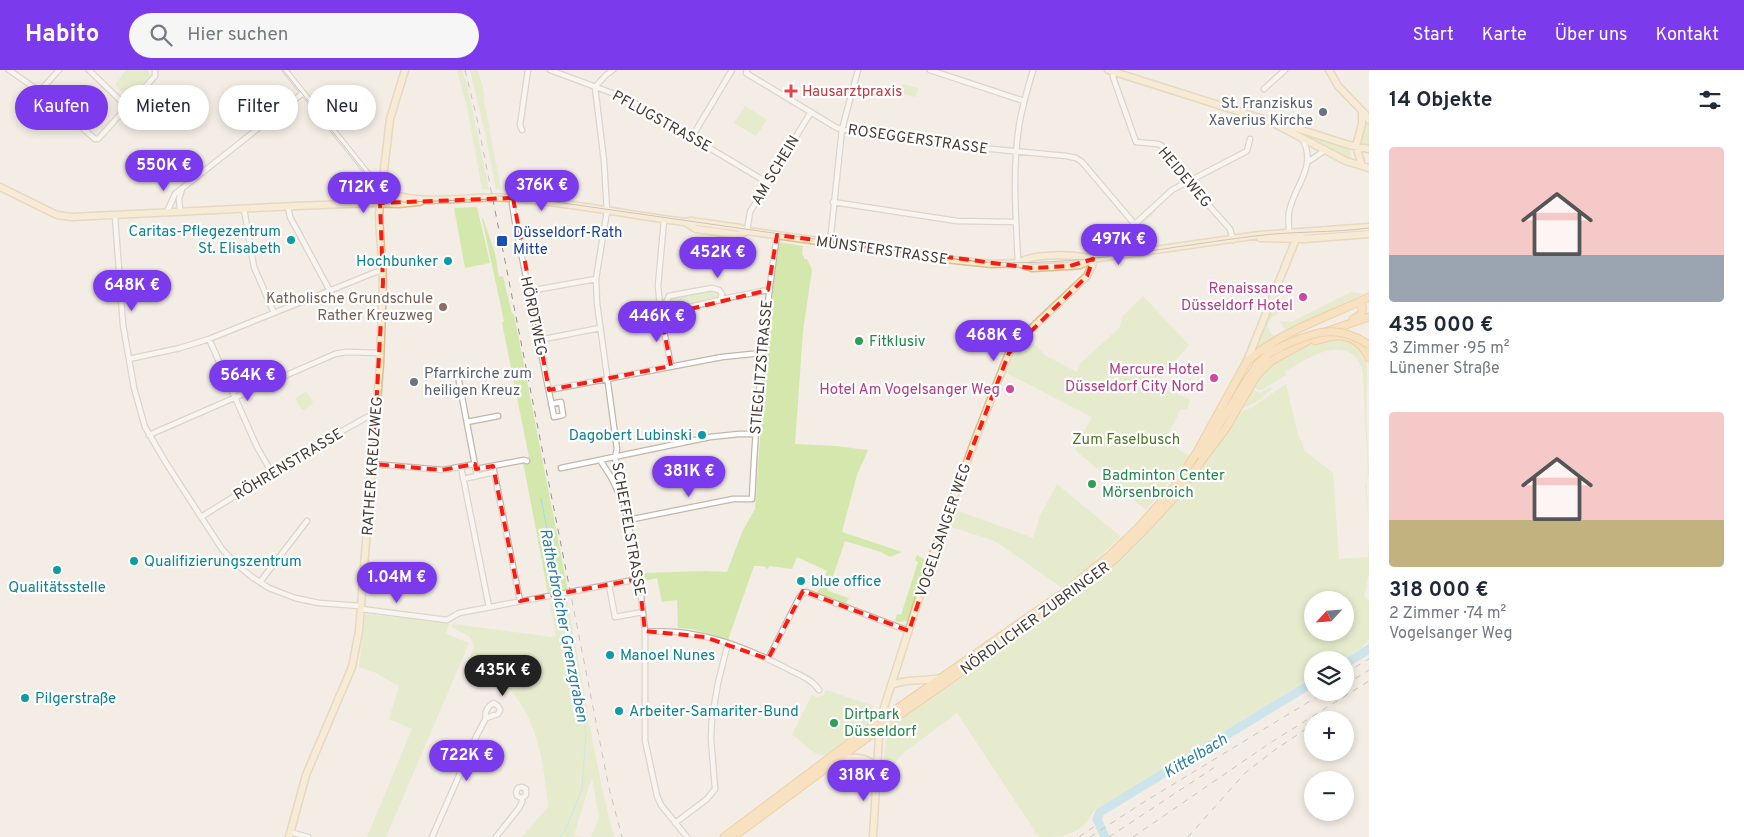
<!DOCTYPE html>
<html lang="de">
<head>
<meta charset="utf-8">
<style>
	body { margin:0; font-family:Overpass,sans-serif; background:#f6f6f7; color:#1f2937; height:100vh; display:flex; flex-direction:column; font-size:19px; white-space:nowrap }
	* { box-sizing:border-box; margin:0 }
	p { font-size:16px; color:#747a83 }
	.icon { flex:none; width:28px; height:28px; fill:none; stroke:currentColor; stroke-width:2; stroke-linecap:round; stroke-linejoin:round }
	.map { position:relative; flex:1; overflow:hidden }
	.sheet { display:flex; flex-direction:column; background:#fff; width:375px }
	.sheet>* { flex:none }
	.hud { position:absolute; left:15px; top:15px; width:475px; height:45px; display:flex; gap:10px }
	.needle { width:32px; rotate:244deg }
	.fabs { position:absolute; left:1304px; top:521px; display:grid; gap:10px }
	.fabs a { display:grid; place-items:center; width:50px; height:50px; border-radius:50%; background:#fff; box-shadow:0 2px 8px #0003; font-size:25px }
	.price { position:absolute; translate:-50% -42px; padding:0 11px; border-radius:18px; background:#7c3aed; color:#fff; font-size:16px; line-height:32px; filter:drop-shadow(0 1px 2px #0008) }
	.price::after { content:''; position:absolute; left:50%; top:30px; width:15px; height:11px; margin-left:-8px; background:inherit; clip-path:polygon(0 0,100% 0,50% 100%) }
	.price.active { background:#222; color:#fff }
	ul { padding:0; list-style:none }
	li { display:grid; align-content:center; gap:10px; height:265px; padding:0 20px }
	li span { display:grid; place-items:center; height:155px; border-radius:5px; color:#555 }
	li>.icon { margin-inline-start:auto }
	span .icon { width:90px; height:90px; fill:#fffc; stroke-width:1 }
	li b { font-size:21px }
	h2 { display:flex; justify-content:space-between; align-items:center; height:60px; padding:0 20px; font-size:21px }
	.chip { padding:0 18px; border-radius:22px; background:#fff; box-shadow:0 2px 8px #0003; font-size:18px; line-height:45px }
	.chip.active { background:#7c3aed; color:#fff }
	header { display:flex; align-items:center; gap:30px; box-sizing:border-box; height:70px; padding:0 25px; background:#7c3aed; color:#fff }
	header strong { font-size:24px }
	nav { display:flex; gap:28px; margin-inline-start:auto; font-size:18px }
	.search { width:350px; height:45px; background:#f6f6f7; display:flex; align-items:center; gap:12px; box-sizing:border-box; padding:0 18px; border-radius:28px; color:#747a83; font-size:19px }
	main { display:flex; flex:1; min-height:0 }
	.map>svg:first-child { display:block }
	.green { fill:#d4e8ad; fill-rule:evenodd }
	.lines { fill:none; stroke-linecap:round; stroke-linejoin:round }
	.stream { stroke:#a0daf1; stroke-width:1 }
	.river { stroke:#a0daf1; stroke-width:9 }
	.street-casing { stroke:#c1b7ab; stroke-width:7 }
	.secondary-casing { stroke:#d7be96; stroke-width:9 }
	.primary-casing { stroke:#e6ae61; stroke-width:9 }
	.street { stroke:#fff; stroke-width:4.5 }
	.secondary { stroke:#ffe9c3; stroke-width:6 }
	.primary { stroke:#ffd392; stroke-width:7 }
	.tram { stroke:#959595; stroke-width:1 }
	.rail { stroke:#959595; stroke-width:1; stroke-dasharray:6 6; stroke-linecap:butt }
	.primary-bridge-casing { stroke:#e6ae61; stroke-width:9; stroke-linecap:butt }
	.primary-bridge { stroke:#ffd392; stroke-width:7 }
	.marked { fill:none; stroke:#fe1911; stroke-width:4; stroke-dasharray:10 6; stroke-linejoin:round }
	.health-dot { fill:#e0444e; stroke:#fff; stroke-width:2 }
	.worship-dot { fill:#6b7280; stroke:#fff; stroke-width:2 }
	.culture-dot { fill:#0f9aa8; stroke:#fff; stroke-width:2 }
	.transit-dot { fill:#1a4fb4; stroke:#fff; stroke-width:2 }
	.hotel-dot { fill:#d1479c; stroke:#fff; stroke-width:2 }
	.education-dot { fill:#8d6e63; stroke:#fff; stroke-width:2 }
	.leisure-dot { fill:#2e9e5b; stroke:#fff; stroke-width:2 }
	.labels { text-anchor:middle; stroke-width:4.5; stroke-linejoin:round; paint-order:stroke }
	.health-label { font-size:15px; fill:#be3a42; stroke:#fff; text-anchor:start }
	.worship-label { font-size:15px; fill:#5b616d; stroke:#fff; text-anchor:end }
	.street-label { font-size:15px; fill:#453d35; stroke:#fff }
	.culture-label { font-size:15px; fill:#0d838f; stroke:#fff; text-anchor:start }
	.transit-label { font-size:15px; fill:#164399; stroke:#fff; text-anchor:start }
	.hotel-label { font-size:15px; fill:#b23c85; stroke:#fff; text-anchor:end }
	.education-label { font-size:15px; fill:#785e54; stroke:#fff; text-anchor:end }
	.leisure-label { font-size:15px; fill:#27864d; stroke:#fff; text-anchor:start }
	.park-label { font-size:15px; fill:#4f7827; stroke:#fff }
	.water-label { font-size:16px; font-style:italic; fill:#297ea3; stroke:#fff }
</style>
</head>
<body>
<header>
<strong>Habito</strong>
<div class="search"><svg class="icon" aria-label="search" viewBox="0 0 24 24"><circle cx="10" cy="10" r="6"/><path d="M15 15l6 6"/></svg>Hier suchen</div>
<nav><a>Start</a><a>Karte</a><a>Über uns</a><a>Kontakt</a></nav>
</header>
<main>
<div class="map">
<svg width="1369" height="767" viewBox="0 0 1369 767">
	<rect width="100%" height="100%" fill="#f3ede5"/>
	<path class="green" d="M126,0H148L150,5L130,29L115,15Z
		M457,0H462L467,15L489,120L482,119L468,42Z
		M470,0H478C480,11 485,18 484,30L501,120L496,119L485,62Z
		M902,14L918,18L916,27L900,23Z
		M745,36L767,50L756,66L734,53Z
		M1369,54V77L1359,76L1363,57Z
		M1299,61L1349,77L1352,89L1298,64Z
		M477,137L490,193L465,198L454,138Z
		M1154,139L1156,141L1143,153L1146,157L1143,160L1153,172L1157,169L1159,174L1143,177L1137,154Z
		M483,148L495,183L499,207L503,206L512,244H514L568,521L560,520L541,428L559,520L548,523L523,392L529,387L502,253L504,251L482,149Z
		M1132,152L1136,157L1139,174L1114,178L1113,170Z
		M778,172L803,176L802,185L804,186V189H807L812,200L803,261L795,374L836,376L868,380L857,405L842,462L902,482L890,487L881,482L845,471L828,521L849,528L846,533L817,523L827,501L797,487L792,499L769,496L768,499L763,496H754L728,570L692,559L678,558L677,530L662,532L657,508L643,511L641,503L705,501L727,502L742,462L755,439L766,283Z
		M714,220L720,225L718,229L673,238L668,232L670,228Z
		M1351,222L1363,224L1271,270L1254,283L1273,232L1280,240L1279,243L1271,248L1267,256L1271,264L1275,265L1285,260L1280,251L1291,252Z
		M1143,226L1189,275L1154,315L1190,329L1187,340L1181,339L1166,368L1182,382L1190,386L1146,440L1075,380L1092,347L1006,303C1012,289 1017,277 1028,267L1046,286L1077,302L1081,293L1120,257L1122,247Z
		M1342,268L1356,274L1365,284L1361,285L1366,292L1367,302L1366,347L1369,405L1366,413L1369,453L1365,416L1368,407L1363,304C1362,296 1358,289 1352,284C1331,270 1303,292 1285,301L1286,305L1262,320H1258L1255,317C1270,286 1310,271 1342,268Z
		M1286,314L1297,361L1305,381L1333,403L1339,489L1368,487L1369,475V502L1364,527L1369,531V570L1361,578L1341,590H1312V607L1096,739C1089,745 1090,749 1084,755C1069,767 1058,767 1039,767L957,643L903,683L885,706L882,705L888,659L1055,543L1111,498L1136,475L1162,445L1202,395L1240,342L1251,338ZM1312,530H1345V562H1312Z
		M1271,317L1272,319L1255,333L1243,338L1253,320L1260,323Z
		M305,322L307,323L313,332L312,334L304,340H302L296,330V328Z
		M1057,414L1121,467L1086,499L1061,517L1001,475L992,470L948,456L953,439L1033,468L1040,446Z
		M917,485L924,489L926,495L909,550L901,552L895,551L897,544L901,545L918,492L915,490Z
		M567,530C583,609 593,690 614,767H591L599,749L593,711L591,710L574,765L584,767H522L548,737C544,693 537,637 498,610C489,603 478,599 467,594L474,577L470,567L452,557V554L552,567L556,566L550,534Z
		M365,544L449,553L446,564L469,573L386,767H367L412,659L389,649L399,616L374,602L359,597Z
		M826,620L874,636L871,641V652L825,685C810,685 804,671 792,665L812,625L817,628L824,624Z"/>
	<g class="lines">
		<path class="stream" d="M541,428L586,664L582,719L565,761L560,767"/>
		<path class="river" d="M1345,594L1369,579
			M1105,767L1097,749L1100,742L1312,613"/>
		<g class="street-casing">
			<path id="street" d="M9,0L46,26L95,69H98L155,6V0
				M89,0L127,37
				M285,0L381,120
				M550,0L628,29L768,113
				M747,0L746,3L837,58L842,59L938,74L1066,86L1076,88L1082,92L1137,157L1139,163L1142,183
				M930,0L1024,31
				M1114,2L1113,7L1136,72L1158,74L1162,76L1187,111L1230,159L1233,170
				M595,17L604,91L607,141L596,209L597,233L617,379L615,387L639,509L645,561V670L657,726L661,735L687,767
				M595,17L606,5L613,0
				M1264,19L1285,0
				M39,22L59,0
				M522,60L520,55L528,0
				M692,67L732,0
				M1309,91L1324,81
				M513,128L512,133L515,152L554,347L563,345L561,332L551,334
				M833,132L957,151L1016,152
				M288,137L290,147L330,221
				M244,139L254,197L274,243
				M180,141L179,129L182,119
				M167,142L175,124L303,23
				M115,146L123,255L134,318L145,357L166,393L222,479L235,493L252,507L269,518L295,528L319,533L361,536
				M664,150L658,216L661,246L671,296
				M1135,154L1172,120L1247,81L1250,69
				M747,161L750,142L811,42
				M1289,162C1289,155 1288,148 1289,142C1294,116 1317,97 1303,70
				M830,173L842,59L858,0
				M1018,193C1016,147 1012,102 1019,56C1022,37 1028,18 1033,0
				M529,221L596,209
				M722,229L768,220
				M661,246L672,241L720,230L722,224L719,220L712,218L669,226L666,233L672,241
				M209,269L257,377L272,403
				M539,270L600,258
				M129,289L180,278L209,269L376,202L383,201
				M549,320L722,287L762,283
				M467,352L498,346
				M149,365L335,284L346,282L380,283
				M600,390L611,407L621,428
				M373,394L443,400L475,394
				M493,396L520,531
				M461,397L489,537
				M561,398L710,367L739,364H755
				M476,399L524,390L527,391
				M477,406L494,402
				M463,409L477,406L458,306L466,305
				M201,447L312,378L367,347H376
				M628,450L733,429H752C756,340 764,253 777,165
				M260,512L307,451
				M609,515L615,547L643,542
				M361,539L447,550L459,543L639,509
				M645,561C660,562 676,561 691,564C725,569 757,583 788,599C799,605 812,609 819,620
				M768,589L799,528L802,524L806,522L909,561
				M675,753L707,729L715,719L711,668L712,648L718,613L728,573
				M290,762L308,767
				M432,767L477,665L486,648C484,643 488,635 494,633L498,636L500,640L498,644L486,648
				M496,767L519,738L522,732V728L526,725V719L522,717L518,718L516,722L517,726L522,728"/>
		</g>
		<g class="secondary-casing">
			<path id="secondary" d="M1108,0L1272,52L1280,53L1349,75L1369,79
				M1329,0L1338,16L1365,44L1369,50
				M1275,54L1346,91L1369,98
				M1362,96L1356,76L1362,54V42
				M0,117L57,145L72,147L296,136L372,133L398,134L419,132L424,130
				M381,120C419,138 470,125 510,128C569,132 627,145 685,152L691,151L740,158L747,161L954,190L992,194L1018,193L1032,198L1070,196L1080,195L1093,189L1259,165L1369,157
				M685,152L696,159L739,165L747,161
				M1260,168L1304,169L1369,164
				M1018,193C1035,183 1074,184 1093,189
				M1247,291L1296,169L1304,162
				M891,615C906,608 924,612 940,608
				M836,691C851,687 867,684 877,699
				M289,767L306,705L352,597L359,561L380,294L383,212L379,146L380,133L390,49L405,0
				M873,767L880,650L933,484L978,362L1009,283L1016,273L1087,206L1092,196L1093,189"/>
		</g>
		<g class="primary-casing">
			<path id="primary" d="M1353,249C1359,246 1364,243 1362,236L1357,233
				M1315,271C1338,263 1357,262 1369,288
				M1200,385L1256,296L1269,283L1281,277
				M724,767L872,656L1063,523L1110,485L1139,457L1175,416L1197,382L1247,291C1282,261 1328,247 1369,227
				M733,767L867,668L1067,528L1115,489L1145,459L1172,430L1194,401L1226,358L1257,305L1271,291L1322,263L1369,247"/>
		</g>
		<use href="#street" class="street"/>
		<use href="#secondary" class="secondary"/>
		<use href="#primary" class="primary"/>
		<path class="tram" d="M283,0L377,117C385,126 393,130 404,132L490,129
			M498,126L521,127L955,189C1055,202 1156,178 1255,166C1293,161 1331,163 1369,158"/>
		<path class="rail" d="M465,0L477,49L609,718L622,767
			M1345,603L1369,589
			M1345,615L1369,600
			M1079,767L1095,756
			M1090,767L1144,732L1325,622
			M1109,767L1215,697
			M1133,767L1270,673L1369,611
			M1188,767L1245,703L1276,679L1312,655"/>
		<g class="primary-bridge-casing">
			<path id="primary-bridge" d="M1281,277C1312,262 1338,253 1369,275"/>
		</g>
		<use href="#primary-bridge" class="primary-bridge"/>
	</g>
	<path d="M0 0H1369V767H0ZM513,128L549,320L671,296L661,246L768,220L777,165L1032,198L1070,196L1093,189L1087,206L1009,283L952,430L909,561L803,521L768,589L705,567L645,561L639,509L520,531L493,396L476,399L475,394L442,400L373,394L383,212L380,133Z" fill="#f3ede5" fill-opacity=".55" fill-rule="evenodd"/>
	<path class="marked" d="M513,128L549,320L671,296L661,246L768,220L777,165L1032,198L1070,196L1093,189L1087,206L1009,283L952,430L909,561L803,521L768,589L705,567L645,561L639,509L520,531L493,396L476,399L475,394L442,400L373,394L383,212L380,133Z"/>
	<path class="health-dot" d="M788.5 13.5h5v5h5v5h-5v5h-5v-5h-5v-5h5z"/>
	<g class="worship-dot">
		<circle cx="1323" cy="42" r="5"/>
		<circle cx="414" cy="312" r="5"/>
	</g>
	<g class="culture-dot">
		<circle cx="291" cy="170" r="5"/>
		<circle cx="448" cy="191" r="5"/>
		<circle cx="702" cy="365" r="5"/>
		<circle cx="134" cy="491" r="5"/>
		<circle cx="57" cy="500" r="5"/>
		<circle cx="801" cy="511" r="5"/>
		<circle cx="610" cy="585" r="5"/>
		<circle cx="25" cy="628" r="5"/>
		<circle cx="619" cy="641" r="5"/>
	</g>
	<rect class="transit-dot" x="496" y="165" width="12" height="12" rx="2.5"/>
	<g class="hotel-dot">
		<circle cx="1303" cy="227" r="5"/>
		<circle cx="1214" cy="308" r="5"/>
		<circle cx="1010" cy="319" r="5"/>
	</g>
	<circle class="education-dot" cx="443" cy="237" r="5"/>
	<g class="leisure-dot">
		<circle cx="859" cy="271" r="5"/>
		<circle cx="1092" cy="414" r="5"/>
		<circle cx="834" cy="653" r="5"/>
	</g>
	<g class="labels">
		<g class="health-label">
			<text x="802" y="26">Hausarztpraxis</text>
		</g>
		<g class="worship-label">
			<text x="1313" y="38">St. Franziskus<tspan x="1313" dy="17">Xaverius Kirche</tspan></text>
			<text x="424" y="308" text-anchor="start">Pfarrkirche zum<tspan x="424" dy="17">heiligen Kreuz</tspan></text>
		</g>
		<g class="street-label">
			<text transform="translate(662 51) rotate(29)" y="5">PFLUGSTRASSE</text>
			<text transform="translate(918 69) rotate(8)" y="5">ROSEGGERSTRASSE</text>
			<text transform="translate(775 100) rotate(-59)" y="5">AM SCHEIN</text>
			<text transform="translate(1185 107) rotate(50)" y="5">HEIDEWEG</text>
			<text transform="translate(882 180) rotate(8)" y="5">MÜNSTERSTRASSE</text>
			<text transform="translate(534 246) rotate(78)" y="5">HÖRDTWEG</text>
			<text transform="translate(761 297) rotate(-85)" y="5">STIEGLITZSTRASSE</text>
			<text transform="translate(288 394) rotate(-31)" y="5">RÖHRENSTRASSE</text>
			<text transform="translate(372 396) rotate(-86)" y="5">RATHER KREUZWEG</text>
			<text transform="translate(629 459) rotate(80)" y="5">SCHEFFELSTRASSE</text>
			<text transform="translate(943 460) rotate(-71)" y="5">VOGELSANGER WEG</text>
			<text transform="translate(1035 548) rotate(-36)" y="5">NÖRDLICHER ZUBRINGER</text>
		</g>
		<g class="culture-label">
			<text x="281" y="166" text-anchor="end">Caritas-Pflegezentrum<tspan x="281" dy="17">St. Elisabeth</tspan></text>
			<text x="438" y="196" text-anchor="end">Hochbunker</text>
			<text x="692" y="370" text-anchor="end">Dagobert Lubinski</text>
			<text x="144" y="496">Qualifizierungszentrum</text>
			<text x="811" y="516">blue office</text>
			<text x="57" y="522" text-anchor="middle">Qualitätsstelle</text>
			<text x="620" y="590">Manoel Nunes</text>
			<text x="35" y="633">Pilgerstraße</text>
			<text x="629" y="646">Arbeiter-Samariter-Bund</text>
		</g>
		<g class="transit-label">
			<text x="513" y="167">Düsseldorf-Rath<tspan x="513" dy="17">Mitte</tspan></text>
		</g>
		<g class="hotel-label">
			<text x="1293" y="223">Renaissance<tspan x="1293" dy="17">Düsseldorf Hotel</tspan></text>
			<text x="1204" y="304">Mercure Hotel<tspan x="1204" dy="17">Düsseldorf City Nord</tspan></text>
			<text x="1000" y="324">Hotel Am Vogelsanger Weg</text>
		</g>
		<g class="education-label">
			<text x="433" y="233">Katholische Grundschule<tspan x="433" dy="17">Rather Kreuzweg</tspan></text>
		</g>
		<g class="leisure-label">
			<text x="869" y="276">Fitklusiv</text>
			<text x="1102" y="410">Badminton Center<tspan x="1102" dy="17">Mörsenbroich</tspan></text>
			<text x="844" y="649">Dirtpark<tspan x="844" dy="17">Düsseldorf</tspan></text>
		</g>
		<g class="park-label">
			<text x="1126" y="374">Zum Faselbusch</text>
		</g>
		<g class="water-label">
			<text transform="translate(565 555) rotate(79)" y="6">Ratherbroicher Grenzgraben</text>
			<text transform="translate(1195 685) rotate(-31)" y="6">Kittelbach</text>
		</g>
	</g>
</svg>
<div class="fabs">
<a><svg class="needle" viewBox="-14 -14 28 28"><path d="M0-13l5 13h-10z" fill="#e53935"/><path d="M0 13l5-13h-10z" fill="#747a83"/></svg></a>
<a><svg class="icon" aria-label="layers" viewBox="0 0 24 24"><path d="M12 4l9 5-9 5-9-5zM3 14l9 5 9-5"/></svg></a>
<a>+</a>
<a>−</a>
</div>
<b class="price" style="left:164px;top:122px">550K €</b>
<b class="price" style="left:542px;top:142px">376K €</b>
<b class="price" style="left:364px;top:144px">712K €</b>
<b class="price" style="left:1119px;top:196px">497K €</b>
<b class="price" style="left:718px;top:209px">452K €</b>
<b class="price" style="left:132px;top:242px">648K €</b>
<b class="price" style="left:657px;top:273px">446K €</b>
<b class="price" style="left:994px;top:292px">468K €</b>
<b class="price" style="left:248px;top:332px">564K €</b>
<b class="price" style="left:689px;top:428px">381K €</b>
<b class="price" style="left:397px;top:534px">1.04M €</b>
<b class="price active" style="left:503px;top:627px">435K €</b>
<b class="price" style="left:467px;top:712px">722K €</b>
<b class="price" style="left:864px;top:732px">318K €</b>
<div class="hud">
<a class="chip active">Kaufen</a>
<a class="chip">Mieten</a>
<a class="chip">Filter</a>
<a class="chip">Neu</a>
</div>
</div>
<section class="sheet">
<h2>14 Objekte<svg class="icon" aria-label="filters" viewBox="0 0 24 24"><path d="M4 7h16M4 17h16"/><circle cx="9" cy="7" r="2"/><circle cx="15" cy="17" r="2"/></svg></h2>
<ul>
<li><span style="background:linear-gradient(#f6c9c9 70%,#9aa5b1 0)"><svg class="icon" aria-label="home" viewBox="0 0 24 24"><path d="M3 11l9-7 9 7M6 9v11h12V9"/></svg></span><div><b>435 000 €</b><p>3 Zimmer · 95 m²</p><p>Lünener Straße</p></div></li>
<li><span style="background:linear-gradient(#f6c9c9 70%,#c2b280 0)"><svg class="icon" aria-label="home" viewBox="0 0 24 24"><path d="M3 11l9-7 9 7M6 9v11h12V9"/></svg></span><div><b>318 000 €</b><p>2 Zimmer · 74 m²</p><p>Vogelsanger Weg</p></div></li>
</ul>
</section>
</main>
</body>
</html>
